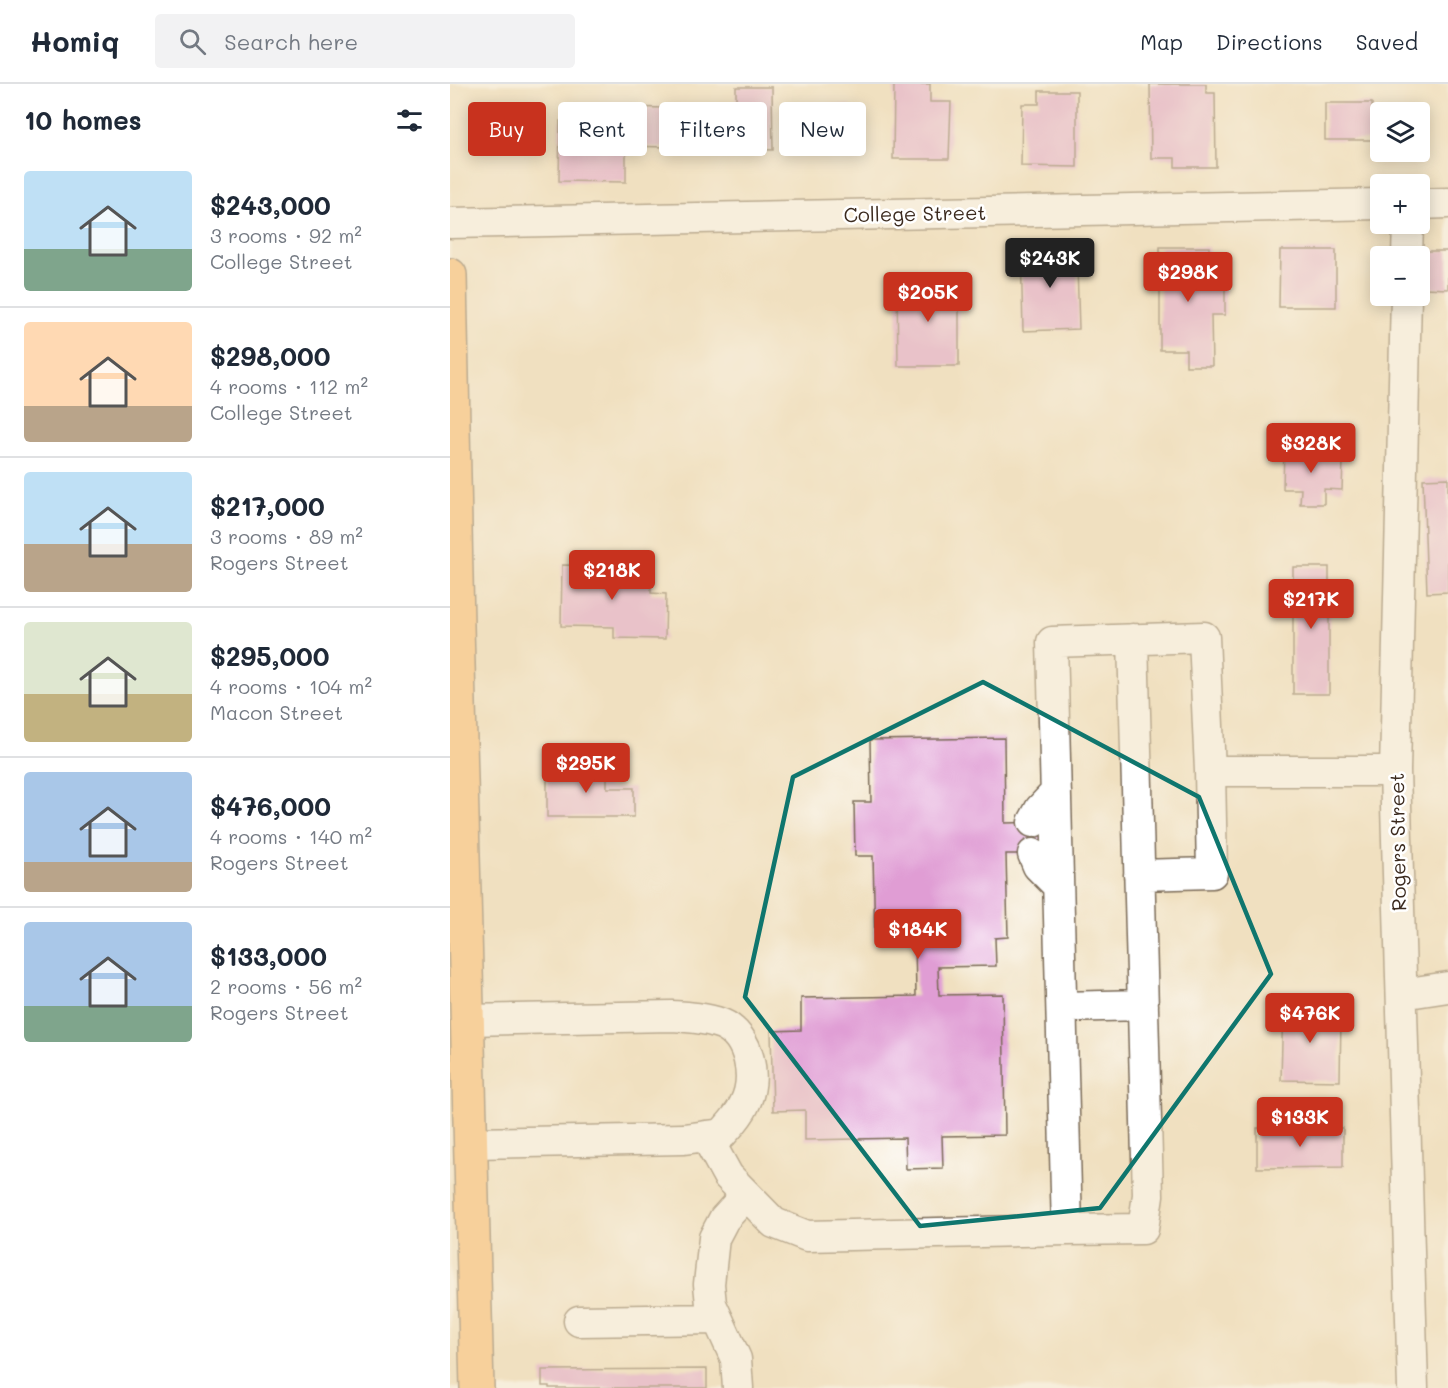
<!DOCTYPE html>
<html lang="en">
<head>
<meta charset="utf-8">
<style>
	body { margin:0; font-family:Mali,sans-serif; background:#f2f2f3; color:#1f2937; height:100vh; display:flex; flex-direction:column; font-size:22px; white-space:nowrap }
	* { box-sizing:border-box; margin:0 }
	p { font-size:20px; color:#747a83 }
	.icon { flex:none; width:33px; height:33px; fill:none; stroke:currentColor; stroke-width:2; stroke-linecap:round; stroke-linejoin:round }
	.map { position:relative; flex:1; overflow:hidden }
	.side { display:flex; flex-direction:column; background:#fff; width:450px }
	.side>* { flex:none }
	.banner { position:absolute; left:18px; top:18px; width:570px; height:54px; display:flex; gap:12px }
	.buttons { position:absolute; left:920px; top:18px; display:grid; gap:12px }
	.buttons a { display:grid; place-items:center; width:60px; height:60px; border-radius:6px; background:#fff; box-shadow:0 3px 15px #0003; font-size:30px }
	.price { position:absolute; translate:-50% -51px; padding:0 14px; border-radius:6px; background:#c8321e; color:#fff; font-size:20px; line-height:39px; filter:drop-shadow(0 2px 3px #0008) }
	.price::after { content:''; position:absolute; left:50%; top:36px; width:18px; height:14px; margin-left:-9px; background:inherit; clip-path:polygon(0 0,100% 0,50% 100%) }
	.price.current { background:#222; color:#fff }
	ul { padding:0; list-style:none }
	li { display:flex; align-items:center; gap:18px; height:150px; padding:0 24px }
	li+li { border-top:2px solid #e0e1e3 }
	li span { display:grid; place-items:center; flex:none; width:168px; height:120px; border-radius:6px; color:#555 }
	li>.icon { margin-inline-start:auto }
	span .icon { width:72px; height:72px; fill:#fffc; stroke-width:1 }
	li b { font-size:26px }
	h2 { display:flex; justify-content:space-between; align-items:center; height:72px; padding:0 24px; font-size:26px }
	.chip { padding:0 21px; border-radius:6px; background:#fff; box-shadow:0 3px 15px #0003; font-size:21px; line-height:54px }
	.chip.current { background:#c8321e; color:#fff }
	header { display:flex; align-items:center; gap:36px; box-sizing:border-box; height:84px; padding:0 30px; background:#fff; border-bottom:2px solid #e0e1e3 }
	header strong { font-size:28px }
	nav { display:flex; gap:33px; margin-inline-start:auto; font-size:21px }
	.search { width:420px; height:54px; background:#f2f2f3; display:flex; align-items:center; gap:15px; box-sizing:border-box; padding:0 21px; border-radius:6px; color:#747a83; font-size:22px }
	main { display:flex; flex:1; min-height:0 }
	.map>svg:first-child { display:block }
	.building { fill:#e09dd4 }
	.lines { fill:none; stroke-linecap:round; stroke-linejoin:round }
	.minor-casing { stroke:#7a6a57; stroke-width:33 }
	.major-casing { stroke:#7a6a57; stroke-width:36 }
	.minor { stroke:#fff; stroke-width:30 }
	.major { stroke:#febc70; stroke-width:33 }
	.marked { fill:none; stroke:#0f766e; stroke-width:4.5; stroke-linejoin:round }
	.labels { text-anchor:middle; stroke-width:5; stroke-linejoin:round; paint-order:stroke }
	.street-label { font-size:20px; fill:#3b2a1e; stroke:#fff }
</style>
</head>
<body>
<header>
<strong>Homiq</strong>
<div class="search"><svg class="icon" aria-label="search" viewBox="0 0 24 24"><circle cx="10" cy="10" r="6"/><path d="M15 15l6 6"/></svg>Search here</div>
<nav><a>Map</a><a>Directions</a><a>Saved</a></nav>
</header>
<main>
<section class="side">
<h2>10 homes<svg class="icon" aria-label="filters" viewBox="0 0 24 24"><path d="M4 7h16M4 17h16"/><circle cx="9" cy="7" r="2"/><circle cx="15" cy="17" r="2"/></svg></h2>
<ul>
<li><span style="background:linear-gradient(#bfe0f5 65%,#7fa58c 0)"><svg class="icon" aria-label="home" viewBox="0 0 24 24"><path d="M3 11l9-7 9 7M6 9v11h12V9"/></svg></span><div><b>$243,000</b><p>3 rooms · 92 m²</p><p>College Street</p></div></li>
<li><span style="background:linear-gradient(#ffd9b3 70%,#b9a48a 0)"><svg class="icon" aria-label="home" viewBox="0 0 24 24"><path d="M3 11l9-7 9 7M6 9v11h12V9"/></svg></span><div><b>$298,000</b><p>4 rooms · 112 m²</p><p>College Street</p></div></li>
<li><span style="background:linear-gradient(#bfe0f5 60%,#b9a48a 0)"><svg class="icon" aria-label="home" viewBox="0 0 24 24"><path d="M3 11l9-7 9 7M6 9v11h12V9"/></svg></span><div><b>$217,000</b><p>3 rooms · 89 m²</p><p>Rogers Street</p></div></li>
<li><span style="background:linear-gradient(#dfe7d0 60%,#c2b280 0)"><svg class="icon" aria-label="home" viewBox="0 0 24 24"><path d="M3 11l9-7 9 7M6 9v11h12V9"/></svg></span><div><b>$295,000</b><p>4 rooms · 104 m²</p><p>Macon Street</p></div></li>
<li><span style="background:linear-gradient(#a9c7e8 75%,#b9a48a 0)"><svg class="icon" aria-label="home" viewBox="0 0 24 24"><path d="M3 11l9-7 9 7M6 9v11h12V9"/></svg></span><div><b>$476,000</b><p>4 rooms · 140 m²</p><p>Rogers Street</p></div></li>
<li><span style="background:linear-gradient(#a9c7e8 70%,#7fa58c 0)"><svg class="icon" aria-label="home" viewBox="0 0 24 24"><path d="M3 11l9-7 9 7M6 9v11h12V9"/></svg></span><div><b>$133,000</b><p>2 rooms · 56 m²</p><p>Rogers Street</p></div></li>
</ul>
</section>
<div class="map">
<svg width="998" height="1304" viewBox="0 0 998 1304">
	<rect width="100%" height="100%" fill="#fff"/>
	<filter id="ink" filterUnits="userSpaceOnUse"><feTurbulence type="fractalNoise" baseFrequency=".0167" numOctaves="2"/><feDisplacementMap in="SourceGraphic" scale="12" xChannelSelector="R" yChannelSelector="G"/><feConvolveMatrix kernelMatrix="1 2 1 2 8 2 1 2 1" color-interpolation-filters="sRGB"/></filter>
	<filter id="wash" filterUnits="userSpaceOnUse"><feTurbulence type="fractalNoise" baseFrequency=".008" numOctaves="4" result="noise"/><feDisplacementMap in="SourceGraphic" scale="24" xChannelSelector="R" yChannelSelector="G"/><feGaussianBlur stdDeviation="1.35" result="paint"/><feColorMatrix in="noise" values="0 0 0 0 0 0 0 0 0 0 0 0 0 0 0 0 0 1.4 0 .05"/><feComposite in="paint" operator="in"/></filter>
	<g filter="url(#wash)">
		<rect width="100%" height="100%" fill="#f0e0c0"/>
		<g id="blocks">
			<path class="building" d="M444,0H480V18H501L499,75H443Z
				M700,0H756V9H765L766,83H725V74H701Z
				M286,3H322L323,66L286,65Z
				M589,7H627V83L571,82L572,20H589Z
				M875,19H922V56H875Z
				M350,20L400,21V56L349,55Z
				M170,23L217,24L216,63L176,62V98L109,97L110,37L170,38Z
				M710,163H759V202L775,201V231H761L762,282H736V266H710Z
				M628,164L629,181H627L629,245L573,247L571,166Z
				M830,166H886V223H829Z
				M974,167H998V205L974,204Z
				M509,196V282H448L447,197Z
				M834,364L873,365L872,377H893L892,406L874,405V420H850L851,405H833Z
				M998,394V508L977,509L973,395Z
				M112,481L182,482V493H201V509L216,510L215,555L164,554V543L111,542Z
				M843,483H879V610H843Z
				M554,654L555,739L595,738L596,770H556L558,853L545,854L546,882L488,883L489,911L553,910L555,1051L492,1052L493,1084L456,1085L455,1054L355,1056V1026L323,1027L321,947L351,946V914L466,912L465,856L425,857L423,772H405L404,718H421L420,656Z
				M157,682V704H184V733H97V683Z
				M833,919H868L867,933H891L890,997L831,996Z
				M807,1044H893V1083L807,1084Z
				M257,1285V1304H99V1302H92V1286Z"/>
		</g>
	</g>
	<g filter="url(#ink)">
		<use href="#blocks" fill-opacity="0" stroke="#7a6a57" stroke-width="1.5"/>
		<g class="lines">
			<g class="minor-casing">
				<path id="minor" d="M969,120L998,119
					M0,139L930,120
					M957,172L958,140
					M956,212L945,687L963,1304
					M683,555L698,1111L693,1145L617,1146L602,558L754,553L760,687H945
					M583,738L590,725L606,708
					M583,770L588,782L608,802
					M689,791L762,789L760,687
					M952,910L998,903
					M612,923L693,921
					M18,936L222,932C239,933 256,934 272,940C300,952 308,995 294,1021C289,1032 280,1041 272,1050L234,1055L21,1059
					M256,1052L278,1092L324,1139L357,1152L617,1146
					M129,1237L267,1235
					M288,1304L286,1275L261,1220L259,1200L264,1154L274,1135L296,1111"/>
			</g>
			<g class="major-casing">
				<path id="major" d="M0,191L7,542L27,1304"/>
			</g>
			<use href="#minor" class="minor"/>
			<use href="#major" class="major"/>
		</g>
	</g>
	<path d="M0 0H998V1304H0ZM533,598L749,713L821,890L650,1124L470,1142L295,913L343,693Z" fill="#f0e0c0" fill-opacity=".55" fill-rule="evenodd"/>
	<path class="marked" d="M533,598L749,713L821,890L650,1124L470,1142L295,913L343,693Z"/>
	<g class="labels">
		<g class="street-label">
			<text transform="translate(465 130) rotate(-1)" y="7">College Street</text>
			<text transform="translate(948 758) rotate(-91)" y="7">Rogers Street</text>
		</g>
	</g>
</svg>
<div class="buttons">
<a><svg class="icon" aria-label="layers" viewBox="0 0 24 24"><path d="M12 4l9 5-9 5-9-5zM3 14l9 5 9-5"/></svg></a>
<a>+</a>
<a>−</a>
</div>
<b class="price current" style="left:600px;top:205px">$243K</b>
<b class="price" style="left:738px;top:219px">$298K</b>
<b class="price" style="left:478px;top:239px">$205K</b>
<b class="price" style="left:861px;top:390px">$328K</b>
<b class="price" style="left:162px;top:517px">$218K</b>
<b class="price" style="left:861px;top:546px">$217K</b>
<b class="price" style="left:136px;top:710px">$295K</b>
<b class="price" style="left:468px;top:876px">$184K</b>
<b class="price" style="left:860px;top:960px">$476K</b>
<b class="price" style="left:850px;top:1064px">$133K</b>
<div class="banner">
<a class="chip current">Buy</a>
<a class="chip">Rent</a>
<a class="chip">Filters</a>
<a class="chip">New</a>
</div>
</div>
</main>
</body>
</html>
